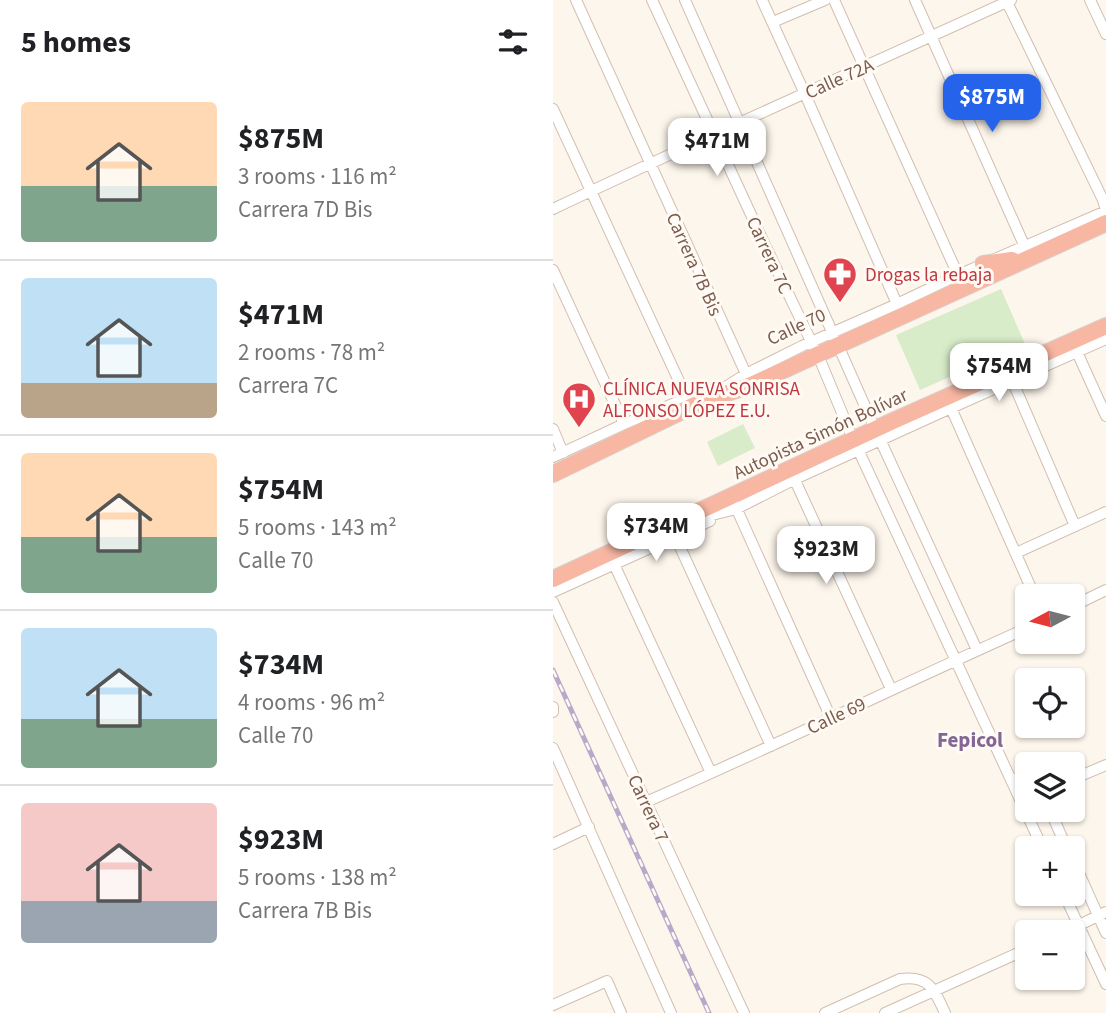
<!DOCTYPE html>
<html lang="en">
<head>
<meta charset="utf-8">
<style>
	body { margin:0; font-family:"Source Sans 3",sans-serif; background:#f2f2f2; color:#202124; height:100vh; display:flex; flex-direction:column; font-size:26px; white-space:nowrap }
	* { box-sizing:border-box; margin:0 }
	p { font-size:23px; color:#757577 }
	.icon { flex:none; width:38px; height:38px; fill:none; stroke:currentColor; stroke-width:2; stroke-linecap:round; stroke-linejoin:round }
	.map { position:relative; flex:1; overflow:hidden }
	.side { display:flex; flex-direction:column; background:#fff; width:553px }
	.side>* { flex:none }
	.needle { width:46px; rotate:263deg }
	.fabs { position:absolute; left:462px; top:584px; display:grid; gap:14px }
	.fabs a { display:grid; place-items:center; width:70px; height:70px; border-radius:7px; background:#fff; box-shadow:0 2px 5px #0004; font-size:35px }
	.price { position:absolute; translate:-50% -60px; padding:0 16px; border-radius:14px; background:#fff; color:#222; font-size:23px; line-height:46px; filter:drop-shadow(0 2px 4px #0008) }
	.price::after { content:''; position:absolute; left:50%; top:42px; width:21px; height:16px; margin-left:-10px; background:inherit; clip-path:polygon(0 0,100% 0,50% 100%) }
	.price.selected { background:#2563eb; color:#fff }
	ul { padding:0; list-style:none }
	li { display:flex; align-items:center; gap:21px; height:175px; padding:0 21px }
	li+li { border-top:2px solid #e0e0e0 }
	li span { display:grid; place-items:center; flex:none; width:196px; height:140px; border-radius:7px; color:#555 }
	li>.icon { margin-inline-start:auto }
	span .icon { width:84px; height:84px; fill:#fffc; stroke-width:1 }
	li b { font-size:30px }
	h2 { display:flex; justify-content:space-between; align-items:center; height:84px; padding:0 21px; font-size:30px }
	main { display:flex; flex:1; min-height:0 }
	.map>svg:first-child { display:block }
	.grass { fill:#d8ecc9 }
	.lines { fill:none; stroke-linecap:round; stroke-linejoin:round }
	.minor-casing { stroke:#d1beb0; stroke-width:12 }
	.highway-casing { stroke:#dad1cd; stroke-width:18 }
	.minor { stroke:#fff; stroke-width:10 }
	.highway { stroke:#f7b7a3; stroke-width:16 }
	.rail-casing { stroke:#b9a8c9; stroke-width:5 }
	.rail { stroke:#fffaf3; stroke-width:2.5; stroke-dasharray:8; stroke-linecap:butt }
	.labels { text-anchor:middle; stroke-width:6; stroke-linejoin:round; paint-order:stroke }
	.street-label { font-size:19px; fill:#7a5c4d; stroke:#fffaf3 }
	.health-label { font-size:19px; fill:#be3a42; stroke:#fffaf3; text-anchor:start }
	.neighbourhood-label { font-size:21px; font-weight:bold; fill:#846695; stroke:#fffaf3 }
</style>
</head>
<body>
<main>
<section class="side">
<h2>5 homes<svg class="icon" aria-label="filters" viewBox="0 0 24 24"><path d="M4 7h16M4 17h16"/><circle cx="9" cy="7" r="2"/><circle cx="15" cy="17" r="2"/></svg></h2>
<ul>
<li><span style="background:linear-gradient(#ffd9b3 60%,#7fa58c 0)"><svg class="icon" aria-label="home" viewBox="0 0 24 24"><path d="M3 11l9-7 9 7M6 9v11h12V9"/></svg></span><div><b>$875M</b><p>3 rooms · 116 m²</p><p>Carrera 7D Bis</p></div></li>
<li><span style="background:linear-gradient(#bfe0f5 75%,#b9a48a 0)"><svg class="icon" aria-label="home" viewBox="0 0 24 24"><path d="M3 11l9-7 9 7M6 9v11h12V9"/></svg></span><div><b>$471M</b><p>2 rooms · 78 m²</p><p>Carrera 7C</p></div></li>
<li><span style="background:linear-gradient(#ffd9b3 60%,#7fa58c 0)"><svg class="icon" aria-label="home" viewBox="0 0 24 24"><path d="M3 11l9-7 9 7M6 9v11h12V9"/></svg></span><div><b>$754M</b><p>5 rooms · 143 m²</p><p>Calle 70</p></div></li>
<li><span style="background:linear-gradient(#bfe0f5 65%,#7fa58c 0)"><svg class="icon" aria-label="home" viewBox="0 0 24 24"><path d="M3 11l9-7 9 7M6 9v11h12V9"/></svg></span><div><b>$734M</b><p>4 rooms · 96 m²</p><p>Calle 70</p></div></li>
<li><span style="background:linear-gradient(#f6c9c9 70%,#9aa5b1 0)"><svg class="icon" aria-label="home" viewBox="0 0 24 24"><path d="M3 11l9-7 9 7M6 9v11h12V9"/></svg></span><div><b>$923M</b><p>5 rooms · 138 m²</p><p>Carrera 7B Bis</p></div></li>
</ul>
</section>
<div class="map">
<svg width="553" height="1013" viewBox="0 0 553 1013">
	<rect width="100%" height="100%" fill="#fdf6ec"/>
	<path class="grass" d="M448,289L472,344L367,390L343,335Z
		M190,424L202,448L165,466L154,442Z"/>
	<g class="lines">
		<g class="minor-casing">
			<path id="minor" d="M23,0L193,374
				M99,0L212,245L267,360L297,432L490,849
				M132,0L319,422L424,650
				M209,0L252,94L344,304
				M281,0L405,275
				M362,0L471,245
				M453,0L550,200L553,210
				M537,0L553,34
				M220,22L272,0
				M0,109L138,407
				M0,209C152,137 305,70 458,0
				M0,270L71,424
				M524,352L553,416
				M459,380L522,526
				M166,391L193,374L249,346L344,304L405,275L553,211
				M398,408L482,597
				M0,429L10,453
				M0,457L71,424L134,398
				M240,476L338,689
				M181,503L278,718
				M143,519L183,509L242,479L398,408L553,339
				M122,536L218,746
				M463,553L553,512
				M61,564L158,773
				M0,592L157,521
				M0,602L191,1013
				M520,606L553,590
				M0,707V712
				M0,748L118,1013
				M457,777L474,786
				M520,779L553,765
				M93,802C221,746 347,685 474,628
				M497,810L514,849
				M0,844L36,827
				M520,860L553,933
				M511,894L553,984
				M510,933L553,912
				M0,1005L54,981L68,1013
				M272,1013L347,979C376,975 381,989 392,1013
				M332,1013L474,949"/>
		</g>
		<g class="highway-casing">
			<path id="highway" d="M430,264L459,260
				M0,474L148,402L198,385L553,223
				M0,579L340,421L553,326"/>
		</g>
		<use href="#minor" class="minor"/>
		<use href="#highway" class="highway"/>
		<g class="rail-casing">
			<path id="rail" d="M0,670L156,1013"/>
		</g>
		<use href="#rail" class="rail"/>
	</g>
	<defs>
		<g id="pharmacy-pin" transform="scale(1.75)"><path d="M0 17L-7.5 6A9.5 9.5 0 1 1 7.5 6Z" fill="#e0444e" stroke="#fffaf3"/><path d="M-2-6h4v4h4v4h-4v4h-4v-4h-4v-4h4Z" fill="#fff"/></g>
		<g id="hospital-pin" transform="scale(1.75)"><path d="M0 17L-7.5 6A9.5 9.5 0 1 1 7.5 6Z" fill="#e0444e" stroke="#fffaf3"/><path d="M-5-5h3v3.5h4V-5h3V5h-3V1.5h-4V5h-3Z" fill="#fff"/></g>
	</defs>
	<g fill-rule="evenodd">
		<use href="#pharmacy-pin" x="287" y="274"/>
		<use href="#hospital-pin" x="26" y="399"/>
	</g>
	<g class="labels">
		<g class="street-label">
			<text transform="translate(286 78) rotate(-24)" y="7">Calle 72A</text>
			<text transform="translate(217 255) rotate(65)" y="7">Carrera 7C</text>
			<text transform="translate(142 264) rotate(66)" y="7">Carrera 7B Bis</text>
			<text transform="translate(243 326) rotate(-25)" y="7">Calle 70</text>
			<text transform="translate(267 433) rotate(-25)" y="7">Autopista Simón Bolívar</text>
			<text transform="translate(283 715) rotate(-25)" y="7">Calle 69</text>
			<text transform="translate(96 808) rotate(65)" y="7">Carrera 7</text>
		</g>
		<g class="health-label">
			<text x="312" y="281">Drogas la rebaja</text>
			<text x="50" y="395">CLÍNICA NUEVA SONRISA<tspan x="50" dy="22">ALFONSO LÓPEZ E.U.</tspan></text>
		</g>
		<g class="neighbourhood-label">
			<text x="417" y="747">Fepicol</text>
		</g>
	</g>
</svg>
<div class="fabs">
<a><svg class="needle" viewBox="-14 -14 28 28"><path d="M0-13l5 13h-10z" fill="#e53935"/><path d="M0 13l5-13h-10z" fill="#757577"/></svg></a>
<a><svg class="icon" aria-label="locate" viewBox="0 0 24 24"><circle cx="12" cy="12" r="6"/><path d="M12 2v4M12 18v4M2 12h4M18 12h4"/></svg></a>
<a><svg class="icon" aria-label="layers" viewBox="0 0 24 24"><path d="M12 4l9 5-9 5-9-5zM3 14l9 5 9-5"/></svg></a>
<a>+</a>
<a>−</a>
</div>
<b class="price selected" style="left:439px;top:134px">$875M</b>
<b class="price" style="left:164px;top:178px">$471M</b>
<b class="price" style="left:446px;top:403px">$754M</b>
<b class="price" style="left:103px;top:563px">$734M</b>
<b class="price" style="left:273px;top:586px">$923M</b>
</div>
</main>
</body>
</html>
